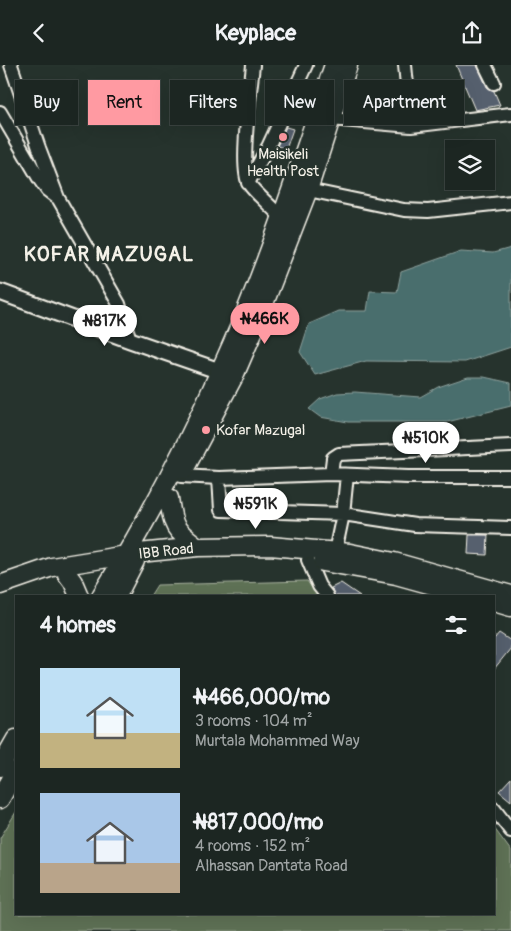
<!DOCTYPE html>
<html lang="en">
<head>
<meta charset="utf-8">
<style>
	body { margin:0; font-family:Pangolin,sans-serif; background:#29322f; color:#f1f3f6; height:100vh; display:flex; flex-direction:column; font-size:19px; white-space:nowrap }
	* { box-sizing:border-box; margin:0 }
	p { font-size:16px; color:#a0a5a5 }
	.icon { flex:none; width:28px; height:28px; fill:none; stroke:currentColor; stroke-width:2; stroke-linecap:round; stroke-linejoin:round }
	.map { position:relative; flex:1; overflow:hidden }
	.sheet { position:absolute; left:15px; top:530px; width:480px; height:320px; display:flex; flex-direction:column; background:#1c2622; border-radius:0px; box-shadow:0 5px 20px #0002,0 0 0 1px #3a4340 }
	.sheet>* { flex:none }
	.guide { position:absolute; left:15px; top:15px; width:481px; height:45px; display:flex; gap:10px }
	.buttons { position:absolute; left:445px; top:75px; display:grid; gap:10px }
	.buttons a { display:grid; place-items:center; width:50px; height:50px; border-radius:0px; background:#1c2622; box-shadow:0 5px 20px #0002,0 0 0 1px #3a4340; font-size:25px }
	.price { position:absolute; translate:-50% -42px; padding:0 11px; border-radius:18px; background:#fff; color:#222; font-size:16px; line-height:32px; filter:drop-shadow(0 1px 2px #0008) }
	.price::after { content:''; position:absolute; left:50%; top:30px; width:15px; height:11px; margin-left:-8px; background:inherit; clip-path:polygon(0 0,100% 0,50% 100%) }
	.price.current { background:#ff9aa2; color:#111 }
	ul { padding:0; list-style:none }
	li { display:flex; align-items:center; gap:15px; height:125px; padding:0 25px }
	li span { display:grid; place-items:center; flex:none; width:140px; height:100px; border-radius:0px; color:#555 }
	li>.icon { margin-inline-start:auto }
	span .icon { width:60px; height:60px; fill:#fffc; stroke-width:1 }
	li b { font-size:21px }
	h2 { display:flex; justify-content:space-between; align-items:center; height:60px; padding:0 25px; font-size:21px }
	.chip { padding:0 18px; border-radius:0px; background:#1c2622; box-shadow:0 5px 20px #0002,0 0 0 1px #3a4340; font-size:18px; line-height:45px }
	.chip.current { background:#ff9aa2; color:#111 }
	header { display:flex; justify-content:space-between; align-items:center; height:65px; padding:0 25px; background:#1c2622; font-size:22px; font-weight:700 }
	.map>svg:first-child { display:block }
	.green { fill:#5e7256; stroke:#a9b29f }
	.water { fill:#4a6e6d; stroke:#8ea29e }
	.building { fill:#56606e; stroke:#f4f1e8 }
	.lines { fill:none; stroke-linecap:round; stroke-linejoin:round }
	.minor-casing { stroke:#f4f1e8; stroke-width:16 }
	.tertiary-casing { stroke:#f4f1e8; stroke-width:19 }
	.secondary-casing { stroke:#f4f1e8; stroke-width:21 }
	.minor { stroke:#26332d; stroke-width:12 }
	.tertiary { stroke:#26332d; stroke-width:15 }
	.secondary { stroke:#26332d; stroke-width:18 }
	.poi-dot { fill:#ff9aa2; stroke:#26332d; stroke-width:2 }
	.labels { text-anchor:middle; stroke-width:5; stroke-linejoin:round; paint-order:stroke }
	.poi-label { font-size:15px; fill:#f4f1e8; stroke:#26332d }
	.street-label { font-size:15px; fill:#f4f1e8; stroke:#26332d }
	.district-label { font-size:20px; font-weight:bold; letter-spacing:1px; fill:#f4f1e8; stroke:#26332d }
</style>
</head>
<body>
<header><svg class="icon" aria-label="back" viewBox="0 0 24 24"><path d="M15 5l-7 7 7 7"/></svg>Keyplace<svg class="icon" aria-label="share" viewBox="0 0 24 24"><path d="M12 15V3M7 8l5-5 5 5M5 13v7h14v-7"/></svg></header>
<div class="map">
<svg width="511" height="866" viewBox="0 0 511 866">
	<rect width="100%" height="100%" fill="#26332d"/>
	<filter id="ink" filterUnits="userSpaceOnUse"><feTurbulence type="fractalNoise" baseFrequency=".02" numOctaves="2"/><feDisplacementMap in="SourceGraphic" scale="10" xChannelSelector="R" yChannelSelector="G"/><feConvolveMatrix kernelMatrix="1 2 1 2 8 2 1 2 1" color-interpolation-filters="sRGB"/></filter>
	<g filter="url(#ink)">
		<path class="green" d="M307,516L318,531H150L157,520Z
			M16,747V849H494V763L511,786V866H0V773Z"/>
		<path class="water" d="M511,183V282L465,297L366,296L315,310L300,287L309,259L339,246H367L370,226L397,227L401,207L461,186L493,188Z
			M468,312H484L511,318V341L447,357H348L320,352L309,344L320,334L337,328L355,327L420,332L438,322Z"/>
		<path class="building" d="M456,0H477L487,22L494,26L500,40L475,45Z
			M286,62L293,64L286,84L277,81Z
			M469,470H488L487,490L468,489Z
			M341,518L360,531H335L331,523Z
			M499,568L511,576V583L494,604V574Z
			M511,713V736L499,726Z"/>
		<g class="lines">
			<g class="minor-casing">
				<path id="minor" d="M11,0L39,83L58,133L119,239L130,275
					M253,0C251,22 239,103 249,119C255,128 273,143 281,152
					M405,0L411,61
					M485,0L494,18
					M0,47L40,115L47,125L56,132
					M330,54L411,61L511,49
					M248,118L268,82L306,0
					M308,125L404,145L428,146L511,137
					M331,409L333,393L339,389L511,381
					M181,411L219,413L331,409L408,412H511
					M219,413L221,445L343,449L415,460L511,463
					M335,487L343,449L347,410
					M308,495L319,521L327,531
					M494,744L511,766"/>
			</g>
			<g class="tertiary-casing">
				<path id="tertiary" d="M0,227L130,275L231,310"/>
			</g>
			<g class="secondary-casing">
				<path id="secondary" d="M184,405L234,311L253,267L308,125L348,0
					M169,433C173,463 174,464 198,482
					M323,497L396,510L472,531
					M67,509L73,517L79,531
					M0,520L52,502L139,488L198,482L270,481L350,488L394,497L511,530
					M101,531C145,460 187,381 221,304C266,206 299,102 334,0
					M117,531L135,496
					M494,537L511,542
					M0,702L16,674
					M0,734L16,706"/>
			</g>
			<use href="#minor" class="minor"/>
			<use href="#tertiary" class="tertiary"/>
			<use href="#secondary" class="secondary"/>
		</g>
	</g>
	<g class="poi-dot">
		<circle cx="283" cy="72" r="5"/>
		<circle cx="206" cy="365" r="5"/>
	</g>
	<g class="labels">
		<g class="poi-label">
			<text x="283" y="94">Maisikeli<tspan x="283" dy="17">Health Post</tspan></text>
			<text x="216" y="370" text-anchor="start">Kofar Mazugal</text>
		</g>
		<g class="street-label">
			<text transform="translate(166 486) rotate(-6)" y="5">IBB Road</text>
		</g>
		<g class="district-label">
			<text x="109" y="196">KOFAR MAZUGAL</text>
		</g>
	</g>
</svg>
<div class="buttons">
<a><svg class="icon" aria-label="layers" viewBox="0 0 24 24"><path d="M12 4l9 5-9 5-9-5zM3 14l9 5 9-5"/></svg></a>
</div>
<b class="price current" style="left:265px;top:280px">₦466K</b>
<b class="price" style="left:105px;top:282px">₦817K</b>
<b class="price" style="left:426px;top:399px">₦510K</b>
<b class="price" style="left:256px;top:465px">₦591K</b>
<div class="guide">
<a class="chip">Buy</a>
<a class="chip current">Rent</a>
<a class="chip">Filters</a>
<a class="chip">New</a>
<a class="chip">Apartment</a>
</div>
<section class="sheet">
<h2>4 homes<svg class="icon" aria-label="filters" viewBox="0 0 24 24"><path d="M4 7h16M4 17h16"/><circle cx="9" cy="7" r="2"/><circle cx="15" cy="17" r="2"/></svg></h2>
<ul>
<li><span style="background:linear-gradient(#bfe0f5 65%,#c2b280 0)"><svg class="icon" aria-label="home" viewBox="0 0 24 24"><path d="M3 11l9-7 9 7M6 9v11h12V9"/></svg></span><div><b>₦466,000/mo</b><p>3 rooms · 104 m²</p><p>Murtala Mohammed Way</p></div></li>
<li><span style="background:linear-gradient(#a9c7e8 70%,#b9a48a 0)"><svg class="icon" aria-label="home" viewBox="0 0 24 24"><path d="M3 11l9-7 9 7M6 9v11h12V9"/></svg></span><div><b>₦817,000/mo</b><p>4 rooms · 152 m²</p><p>Alhassan Dantata Road</p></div></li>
</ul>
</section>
</div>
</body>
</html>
